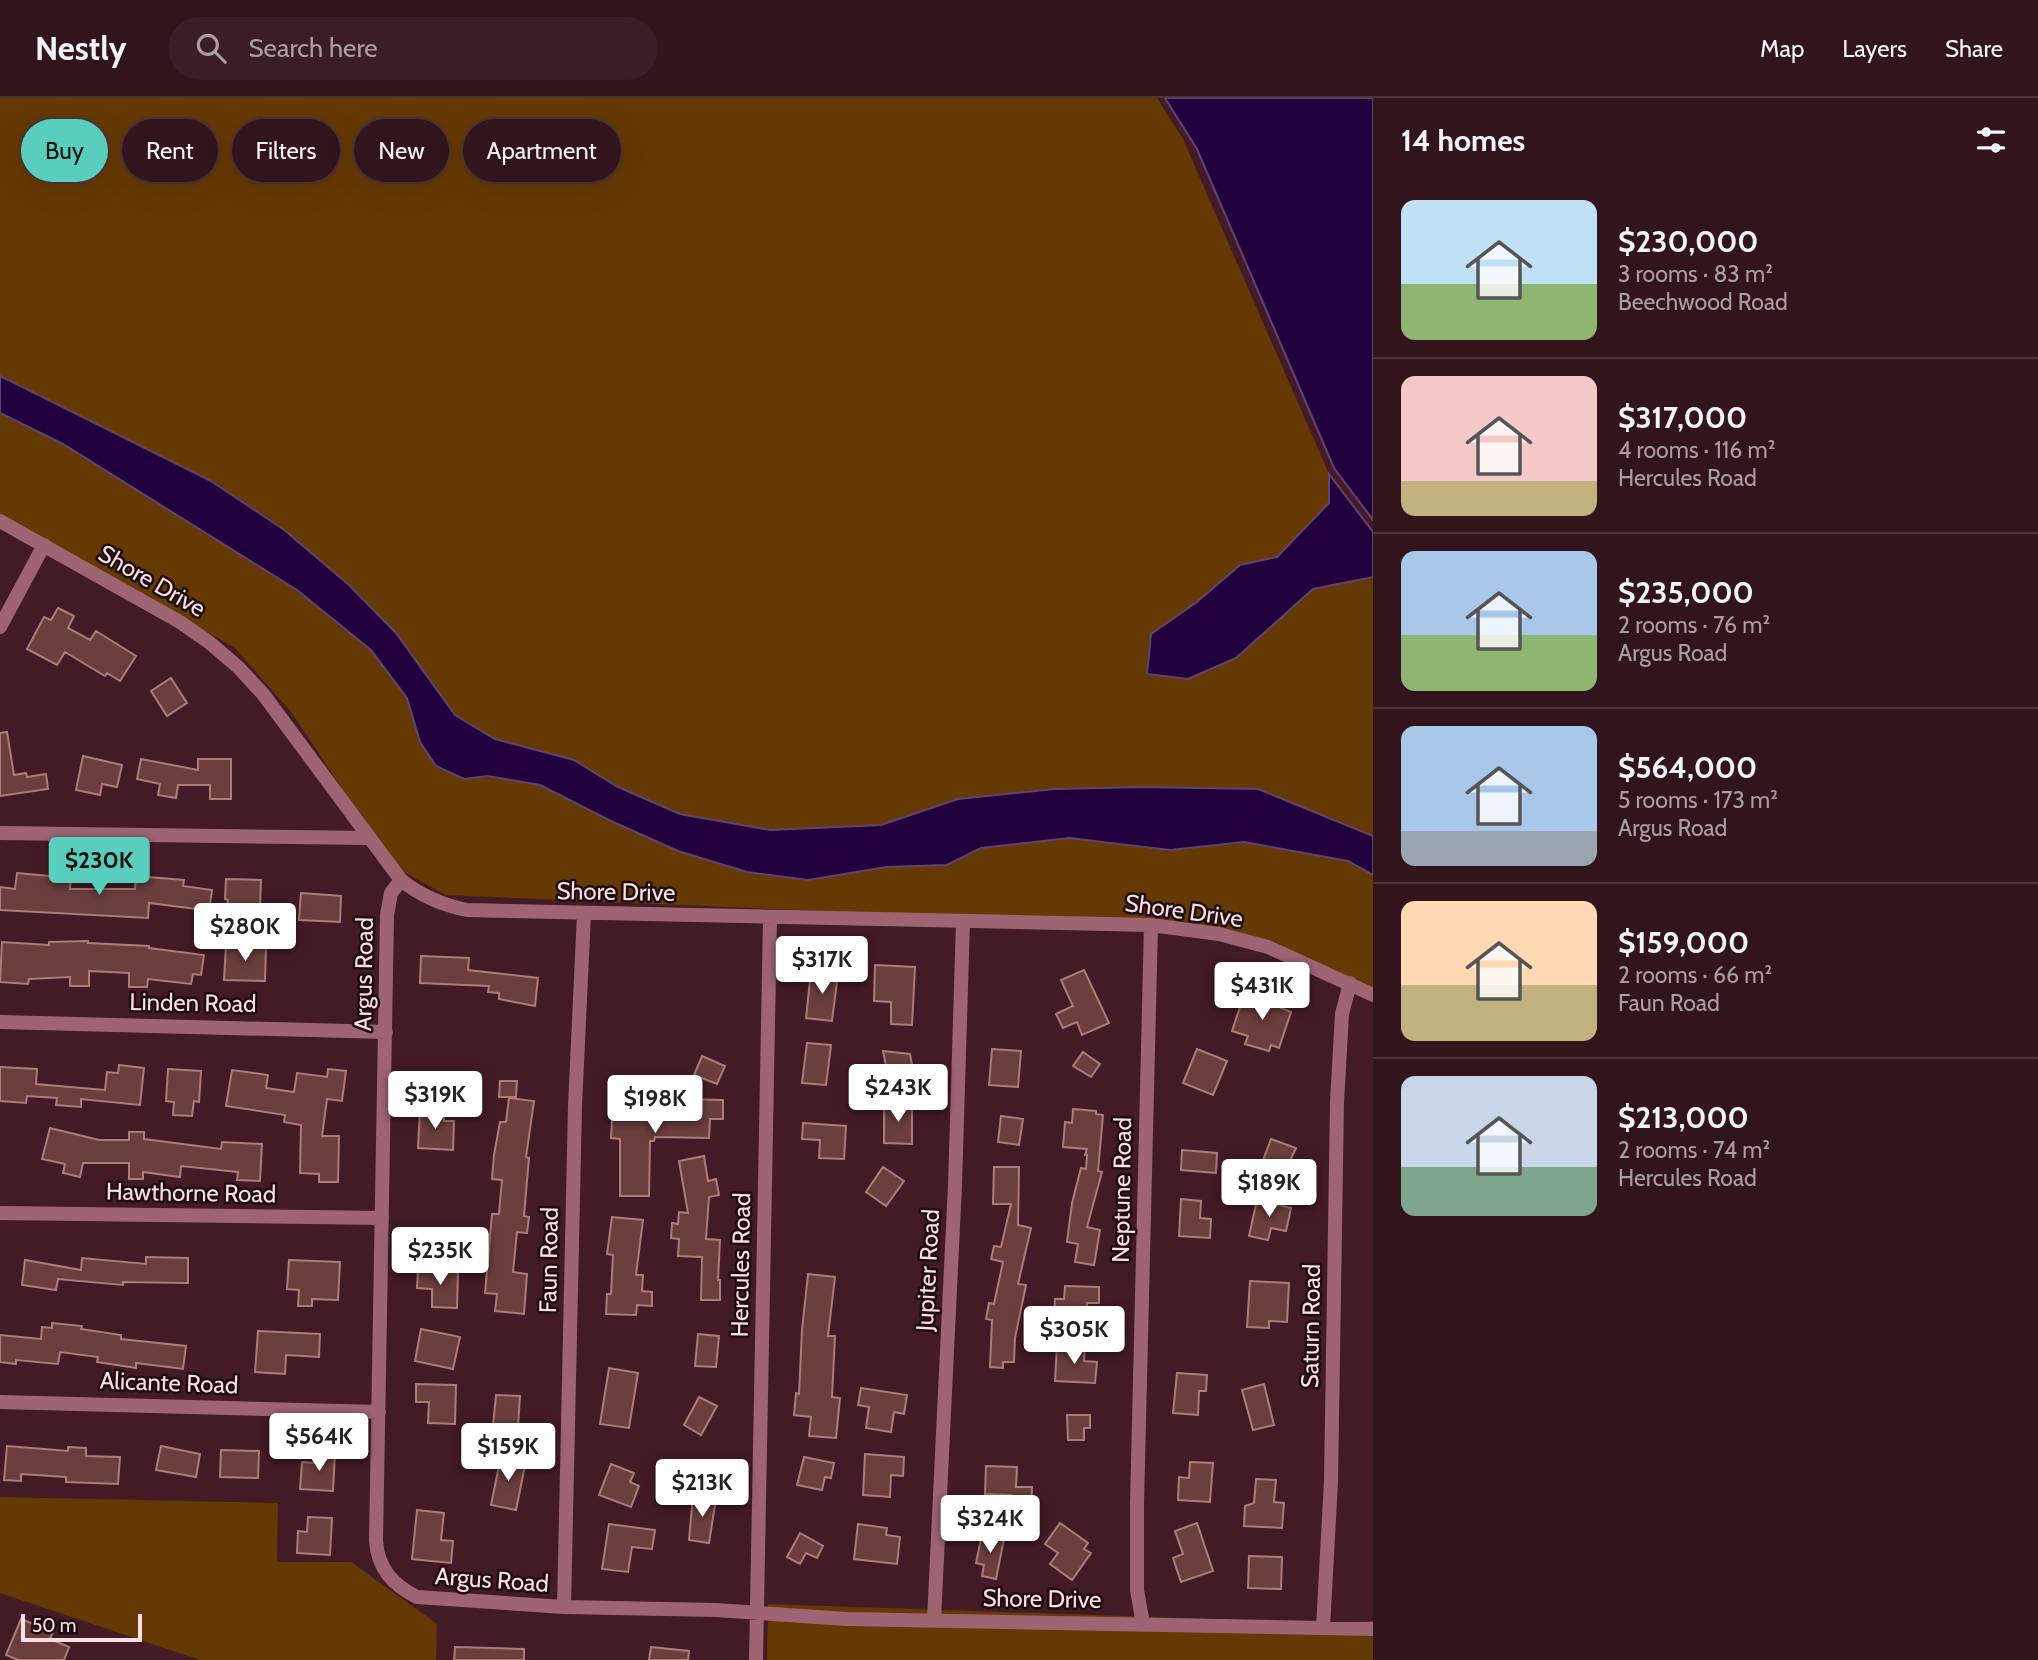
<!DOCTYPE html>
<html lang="en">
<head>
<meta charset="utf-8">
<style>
	body { margin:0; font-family:Cabin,sans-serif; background:#3a1d26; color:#f1f3f6; height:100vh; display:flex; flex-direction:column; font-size:26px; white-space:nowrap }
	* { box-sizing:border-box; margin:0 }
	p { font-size:23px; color:#a89ea4 }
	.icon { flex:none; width:38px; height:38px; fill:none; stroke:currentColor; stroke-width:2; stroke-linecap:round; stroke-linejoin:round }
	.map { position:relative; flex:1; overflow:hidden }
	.details { display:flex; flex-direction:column; background:#32141d; width:665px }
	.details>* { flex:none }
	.banner { position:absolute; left:21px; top:21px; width:665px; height:63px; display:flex; gap:14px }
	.scale { position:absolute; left:21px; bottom:18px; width:121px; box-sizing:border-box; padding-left:7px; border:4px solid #f9dee4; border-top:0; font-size:19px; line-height:24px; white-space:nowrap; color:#f9dee4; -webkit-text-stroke:5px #1e0d11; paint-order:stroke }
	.price { position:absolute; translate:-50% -60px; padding:0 16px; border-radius:7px; background:#fff; color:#222; font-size:23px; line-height:46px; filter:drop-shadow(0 2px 4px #0008) }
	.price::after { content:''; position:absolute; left:50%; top:42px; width:21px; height:16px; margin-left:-10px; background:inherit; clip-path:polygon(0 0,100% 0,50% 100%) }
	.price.active { background:#5acebd; color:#111 }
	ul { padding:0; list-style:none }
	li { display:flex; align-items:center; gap:21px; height:175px; padding:0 28px }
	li+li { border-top:2px solid #4d333b }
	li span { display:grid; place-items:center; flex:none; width:196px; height:140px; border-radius:14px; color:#555 }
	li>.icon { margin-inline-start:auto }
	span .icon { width:84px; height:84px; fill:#fffc; stroke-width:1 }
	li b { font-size:30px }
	h2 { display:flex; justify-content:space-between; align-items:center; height:84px; padding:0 28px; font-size:30px }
	.chip { padding:0 24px; border-radius:32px; background:#32141d; box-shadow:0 7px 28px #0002,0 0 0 2px #4d333b; font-size:24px; line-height:63px }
	.chip.active { background:#5acebd; color:#111 }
	header { display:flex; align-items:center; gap:42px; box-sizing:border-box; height:98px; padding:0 35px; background:#32141d; border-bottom:2px solid #4d333b }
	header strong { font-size:33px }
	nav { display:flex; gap:38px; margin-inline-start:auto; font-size:24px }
	.search { width:490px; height:63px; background:#3a1d26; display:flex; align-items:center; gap:18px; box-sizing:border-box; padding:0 24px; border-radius:38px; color:#a89ea4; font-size:26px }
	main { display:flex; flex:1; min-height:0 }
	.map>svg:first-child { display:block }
	.green { fill:#653903 }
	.water { fill:#21003d; stroke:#62436f; stroke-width:2 }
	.building { fill:#6a3e3c; stroke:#ad7b78; stroke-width:2 }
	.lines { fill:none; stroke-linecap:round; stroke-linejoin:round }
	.minor { stroke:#9e6474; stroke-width:14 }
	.labels { text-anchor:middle; stroke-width:5; stroke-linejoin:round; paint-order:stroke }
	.street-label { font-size:24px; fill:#f9dee4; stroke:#1e0d11 }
</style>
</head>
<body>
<header>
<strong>Nestly</strong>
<div class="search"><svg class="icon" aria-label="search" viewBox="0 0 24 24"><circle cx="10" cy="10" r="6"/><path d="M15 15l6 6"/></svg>Search here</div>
<nav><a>Map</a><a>Layers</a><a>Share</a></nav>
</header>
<main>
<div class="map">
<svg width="1373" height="1562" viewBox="0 0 1373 1562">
	<rect width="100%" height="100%" fill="#431b27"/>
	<path class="green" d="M0,0H1157L1183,41L1329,376V405L1276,459L1239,467L1197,504L1151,536L1147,576L1188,581L1236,560L1313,491L1373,479V738L1258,691L1145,689L1055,691L958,701L882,727L769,732L680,716L618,689L574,662L495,641L455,617L396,535L349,487L283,431L211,383L0,278Z
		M0,315L63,346L297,492L371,552L407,600L420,644L464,681L488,678L540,687L611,723L678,753L886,769L947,767L981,750L1069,740L1170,752L1244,744L1348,763L1373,777V894L1255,839L1183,823L962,819L446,797L393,768L292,615L235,550L0,416Z
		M0,1399L278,1405L277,1464H351L437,1526L436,1562H200L0,1495Z
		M768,1506L1333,1525L1373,1523V1562H767Z"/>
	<path class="water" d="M1165,0H1373V422L1334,370L1197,51Z
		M0,278L211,383L283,431L349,487L396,535L455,617L495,641L574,662L618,689L680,716L770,732L881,727L958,701L1055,691L1145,689L1258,691L1373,738V777L1348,763L1244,744L1170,752L1069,740L981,750L947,767L886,769L808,782L747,774L678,753L611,723L540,687L488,678L464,681L436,668L420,644L407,600L371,552L297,492L63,346L0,315Z
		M1329,376L1373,434V479L1313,491L1236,560L1188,581L1147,576L1151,536L1197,504L1240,467L1277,459L1329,405Z"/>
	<path class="building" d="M58,510L74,518L68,530L90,542L96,533L136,558L120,583L107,575L105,578L65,554L57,567L27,551L44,519L51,522Z
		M171,580L187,605L167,618L151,593Z
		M7,634L14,677L26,675L27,679L46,676L48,691L0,698V635Z
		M83,658L122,667L117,689L102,686L100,697L76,692Z
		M141,661L198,672V661H231V701H210V687H178L176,700L158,697L160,686L137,681Z
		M17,775L50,778V776H71L70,791H135L136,778L184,782L183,788L212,792L210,806H205L204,812L149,805L148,820L0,812V789L15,791Z
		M226,781L261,782L260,808L227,807L228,802L225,801Z
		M301,795L341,798L340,824L299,822Z
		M88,843V845L149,848V850L204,857L201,877L193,876L191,886L148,881L147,889H129V875L89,873V888H70V879L29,881L28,886L0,884L2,844L49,847V844Z
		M226,847L266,848L265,883L224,882Z
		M421,858L469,860L468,872L538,880L535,908L499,901V895L488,894L489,888L420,885Z
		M875,867L915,869L912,927L891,926V904L874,903Z
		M1084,872L1109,925L1082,937L1077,924L1063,930L1056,916L1073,908L1061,882Z
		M811,873L838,876L832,923L806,920Z
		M1256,896L1283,905L1281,910L1291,914L1279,950L1271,947L1269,953L1245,946L1248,938L1232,933L1244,897L1254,900Z
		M807,945L831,947L826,987L802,985Z
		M992,951L1021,953L1018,989L989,987Z
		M1197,951L1227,963L1213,997L1183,985Z
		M883,953L910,956L915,983L890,988Z
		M1083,954L1100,966L1091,979L1073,968Z
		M702,958L725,968L717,986L694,977Z
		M119,967L144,970L140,1007L81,1001V1009L56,1007L57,1000L27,998L26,1005L0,1003V969L37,971L36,986L105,992L107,974L118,975Z
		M168,971L201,973L199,1004L194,1003L192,1018L173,1017L174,1004L166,1003Z
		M328,971L346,973L342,1003L327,1001L322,1038H339L338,1084H319V1076L300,1075L301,1027L284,1024L285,1017L226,1008L232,972L268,977L266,990L294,994L297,975L327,979Z
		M500,983H517L516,999H499Z
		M622,999L657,1001L656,1019L683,1020V1001L723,1002V1021H710L709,1040L655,1039L654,1043H650L649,1098H620V1041L611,1040L612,1021L621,1022Z
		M509,1000L534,1003L526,1059L529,1060L524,1118L529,1119L527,1135L517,1134L513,1174L527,1176L524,1216L495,1213L497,1196L485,1195L492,1116H499L502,1082L492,1081L494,1057L500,1024H506Z
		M884,1006H912V1046L884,1045Z
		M1073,1011L1096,1013V1016L1103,1017L1098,1073L1102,1074L1087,1129L1100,1132L1094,1167L1075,1164L1078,1146L1067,1144L1072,1105L1081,1070L1086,1071L1087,1057H1085L1087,1051L1063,1049L1065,1024L1072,1025Z
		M420,1012L444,1015V1023H454L453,1052L418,1050Z
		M1001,1018L1023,1021L1019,1047L998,1044Z
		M803,1025L846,1028L844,1061L819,1060L820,1042L802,1041Z
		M50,1030L99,1042H129V1034H144V1041L221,1051L222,1044L262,1046L260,1083L237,1082L238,1074L181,1068L180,1079L143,1074V1081H129V1065H83L80,1079L63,1075L65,1066L42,1061Z
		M1271,1041L1296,1050L1280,1084L1258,1076Z
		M1182,1052L1217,1055L1216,1075L1181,1072Z
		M704,1058L708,1083L716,1081L719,1097L709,1099L706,1141L720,1142L718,1182H720V1202H701L702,1159L678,1158L679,1141L671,1140L672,1125L678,1126L679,1114L688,1115L679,1063Z
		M883,1069L904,1083L886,1108L866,1094Z
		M994,1069H1019L1018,1127L1031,1130L1018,1186L1026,1187L1015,1240L1014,1264H1003V1270L990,1269L992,1222L986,1221L989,1205L994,1206L1003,1164L991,1161L994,1148L1001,1149L1011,1106H993Z
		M1181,1101L1201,1103L1200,1120L1211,1121L1210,1140L1179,1138Z
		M1257,1102L1291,1110L1286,1133L1271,1130L1268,1142L1249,1138Z
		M612,1119L643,1122L636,1177H643L642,1193L652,1194V1208L637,1207L636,1217L606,1216L607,1196H611L613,1157L607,1156Z
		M146,1159L188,1160V1185L123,1184V1187L58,1181L56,1192L22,1187L25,1162L81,1172L82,1160L146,1166Z
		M289,1162L340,1164L338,1202L312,1201V1208H298L299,1192L287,1191Z
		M418,1173L458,1174L457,1210L432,1209V1191L417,1190Z
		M808,1176L835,1179L828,1238H835L832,1299L840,1300L836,1340L809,1338L811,1319L794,1317L796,1295L799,1296L802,1232Z
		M1250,1183L1289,1185L1287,1224L1269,1223V1230L1247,1229Z
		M1065,1188L1099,1189V1205H1087L1086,1222L1054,1221L1055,1201H1064Z
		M52,1225L82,1228L81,1231L121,1237V1241L186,1248L183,1271L136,1265V1270L97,1264L98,1259L60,1254L58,1266L16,1262V1266L0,1264V1237L41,1241L42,1229L52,1230Z
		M421,1231L460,1239L453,1271L415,1263Z
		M258,1233L320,1236L319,1259L286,1257L285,1276L255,1274Z
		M698,1236L719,1238L716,1269L695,1268Z
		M1057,1247L1085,1249L1084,1263L1097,1264L1095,1285L1055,1283Z
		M609,1270L638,1275L629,1330L600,1326Z
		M1177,1275L1207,1277L1206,1293H1199L1198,1317L1173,1315Z
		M416,1286L456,1287L455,1326L428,1325L429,1304H416Z
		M1264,1286L1274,1327L1253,1332L1242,1292Z
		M861,1290L907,1297L904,1316L894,1314L891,1334L866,1330L869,1309L858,1307Z
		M496,1297L520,1298L518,1329L493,1328Z
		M699,1299L717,1308L701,1337L684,1327Z
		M1067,1317H1090V1330H1084V1342H1068Z
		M7,1348L68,1353V1349L86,1350V1358L120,1359L118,1386L66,1384V1379L21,1376V1383L4,1382Z
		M161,1348L200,1356L196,1379L156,1372Z
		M221,1352L259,1353L258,1380L220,1379Z
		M316,1354L335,1355L333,1393L300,1391L302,1364L316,1365Z
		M865,1356L904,1359L903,1378L891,1377L890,1399L863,1397Z
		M501,1358L526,1363L516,1412L491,1407Z
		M804,1359L834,1365L831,1380L825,1379L822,1392L797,1387Z
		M1190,1364L1213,1365L1210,1404L1178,1402L1179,1379L1189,1380Z
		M611,1366L634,1375L630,1384L639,1388L631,1409L599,1397Z
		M986,1368L1017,1369L1016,1389H1032L1031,1417H1010L1011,1397L985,1396Z
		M1256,1381L1276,1382L1274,1404L1284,1405L1282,1430L1244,1428L1245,1408L1254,1405Z
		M693,1397L716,1401L709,1445L689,1442Z
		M417,1412L444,1415L441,1442L453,1443L451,1465L412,1461Z
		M308,1419L332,1420L330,1457L297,1455L298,1433L307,1434Z
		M1060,1425L1088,1445L1084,1451L1091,1455L1072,1482L1050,1466L1058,1455L1045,1446Z
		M1197,1425L1213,1473L1181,1484L1173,1460L1183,1456L1175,1433Z
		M609,1426L655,1432L652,1451L632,1449L628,1474L602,1471Z
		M858,1426L887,1430L886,1437L900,1439L897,1466L854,1461Z
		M800,1435L823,1448L817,1460L806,1455L800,1466L787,1459Z
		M982,1436L1004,1441L996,1481L982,1478L984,1467L976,1465Z
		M1249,1458L1282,1459L1281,1491L1248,1490Z
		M21,1521L53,1534L50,1541L69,1549L64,1562H18L6,1557Z
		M455,1549L524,1551V1562H454Z
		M651,1549L689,1553L688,1562H649Z"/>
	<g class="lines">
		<path class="minor" d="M0,423L180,524L210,545L238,569L263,596L401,782C421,798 442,807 467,812L1151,827L1219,836L1268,849L1373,897
			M0,529L44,447
			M0,735L368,740
			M401,782L391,795L387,817L376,1443C378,1471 393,1487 417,1499L564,1509L716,1512L847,1521L1373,1531
			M0,924L386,934
			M0,1115L382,1120
			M0,1304L379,1314
			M564,1509L575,1008L584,816
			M934,1522L955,1087L963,823
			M1143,1526L1137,1492V1406L1151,827
			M1323,1530L1331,1383L1337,1004L1342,916L1350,885
			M756,1562L770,820"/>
	</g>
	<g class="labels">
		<g class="street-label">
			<text transform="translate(152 483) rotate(30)" y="8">Shore Drive</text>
			<text transform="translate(616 794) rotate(1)" y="8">Shore Drive</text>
			<text transform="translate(1184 813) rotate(8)" y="8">Shore Drive</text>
			<text transform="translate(364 876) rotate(-89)" y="8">Argus Road</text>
			<text transform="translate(193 905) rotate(1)" y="8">Linden Road</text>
			<text transform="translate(1122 1092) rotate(-89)" y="8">Neptune Road</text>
			<text transform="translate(191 1095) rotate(1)" y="8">Hawthorne Road</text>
			<text transform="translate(549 1162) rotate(-89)" y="8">Faun Road</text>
			<text transform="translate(741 1167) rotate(-89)" y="8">Hercules Road</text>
			<text transform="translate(928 1172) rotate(-87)" y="8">Jupiter Road</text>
			<text transform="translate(1311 1228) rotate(-89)" y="8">Saturn Road</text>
			<text transform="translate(169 1285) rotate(2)" y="8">Alicante Road</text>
			<text transform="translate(492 1482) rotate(4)" y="8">Argus Road</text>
			<text transform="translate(1042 1501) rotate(1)" y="8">Shore Drive</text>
		</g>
	</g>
</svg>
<div class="scale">50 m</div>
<b class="price active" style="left:99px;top:799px">$230K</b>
<b class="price" style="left:245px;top:865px">$280K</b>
<b class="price" style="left:822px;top:898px">$317K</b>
<b class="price" style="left:1262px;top:924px">$431K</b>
<b class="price" style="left:898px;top:1026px">$243K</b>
<b class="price" style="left:435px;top:1033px">$319K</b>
<b class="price" style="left:655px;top:1037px">$198K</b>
<b class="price" style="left:1269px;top:1121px">$189K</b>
<b class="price" style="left:440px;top:1189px">$235K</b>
<b class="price" style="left:1074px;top:1268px">$305K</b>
<b class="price" style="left:319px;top:1375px">$564K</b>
<b class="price" style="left:508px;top:1385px">$159K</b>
<b class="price" style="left:702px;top:1421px">$213K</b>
<b class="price" style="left:990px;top:1457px">$324K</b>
<div class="banner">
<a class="chip active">Buy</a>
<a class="chip">Rent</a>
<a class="chip">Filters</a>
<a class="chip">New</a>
<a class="chip">Apartment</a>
</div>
</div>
<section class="details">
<h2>14 homes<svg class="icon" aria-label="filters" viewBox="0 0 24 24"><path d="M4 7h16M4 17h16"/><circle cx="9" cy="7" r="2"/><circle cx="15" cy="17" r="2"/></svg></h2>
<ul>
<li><span style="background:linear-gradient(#bfe0f5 60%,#8fb573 0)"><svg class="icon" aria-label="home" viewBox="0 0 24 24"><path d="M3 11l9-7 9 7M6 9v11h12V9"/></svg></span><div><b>$230,000</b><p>3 rooms · 83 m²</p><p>Beechwood Road</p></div></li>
<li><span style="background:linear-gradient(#f6c9c9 75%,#c2b280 0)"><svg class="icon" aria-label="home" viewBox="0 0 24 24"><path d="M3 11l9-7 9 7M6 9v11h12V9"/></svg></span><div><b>$317,000</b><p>4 rooms · 116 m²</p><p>Hercules Road</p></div></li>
<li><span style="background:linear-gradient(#a9c7e8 60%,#8fb573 0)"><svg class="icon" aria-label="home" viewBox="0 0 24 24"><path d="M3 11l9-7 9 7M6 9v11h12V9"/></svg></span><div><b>$235,000</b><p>2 rooms · 76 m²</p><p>Argus Road</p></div></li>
<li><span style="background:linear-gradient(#a9c7e8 75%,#9aa5b1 0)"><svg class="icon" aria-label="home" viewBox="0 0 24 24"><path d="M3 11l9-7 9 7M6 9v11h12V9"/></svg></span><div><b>$564,000</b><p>5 rooms · 173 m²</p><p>Argus Road</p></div></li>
<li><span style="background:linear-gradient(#ffd9b3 60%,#c2b280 0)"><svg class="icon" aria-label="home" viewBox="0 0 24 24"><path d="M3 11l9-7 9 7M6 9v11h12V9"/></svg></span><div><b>$159,000</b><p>2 rooms · 66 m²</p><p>Faun Road</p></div></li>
<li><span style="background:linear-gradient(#c9d6e8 65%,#7fa58c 0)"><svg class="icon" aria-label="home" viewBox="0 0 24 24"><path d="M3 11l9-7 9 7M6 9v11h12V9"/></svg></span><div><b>$213,000</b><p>2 rooms · 74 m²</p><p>Hercules Road</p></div></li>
</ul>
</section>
</main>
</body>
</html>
